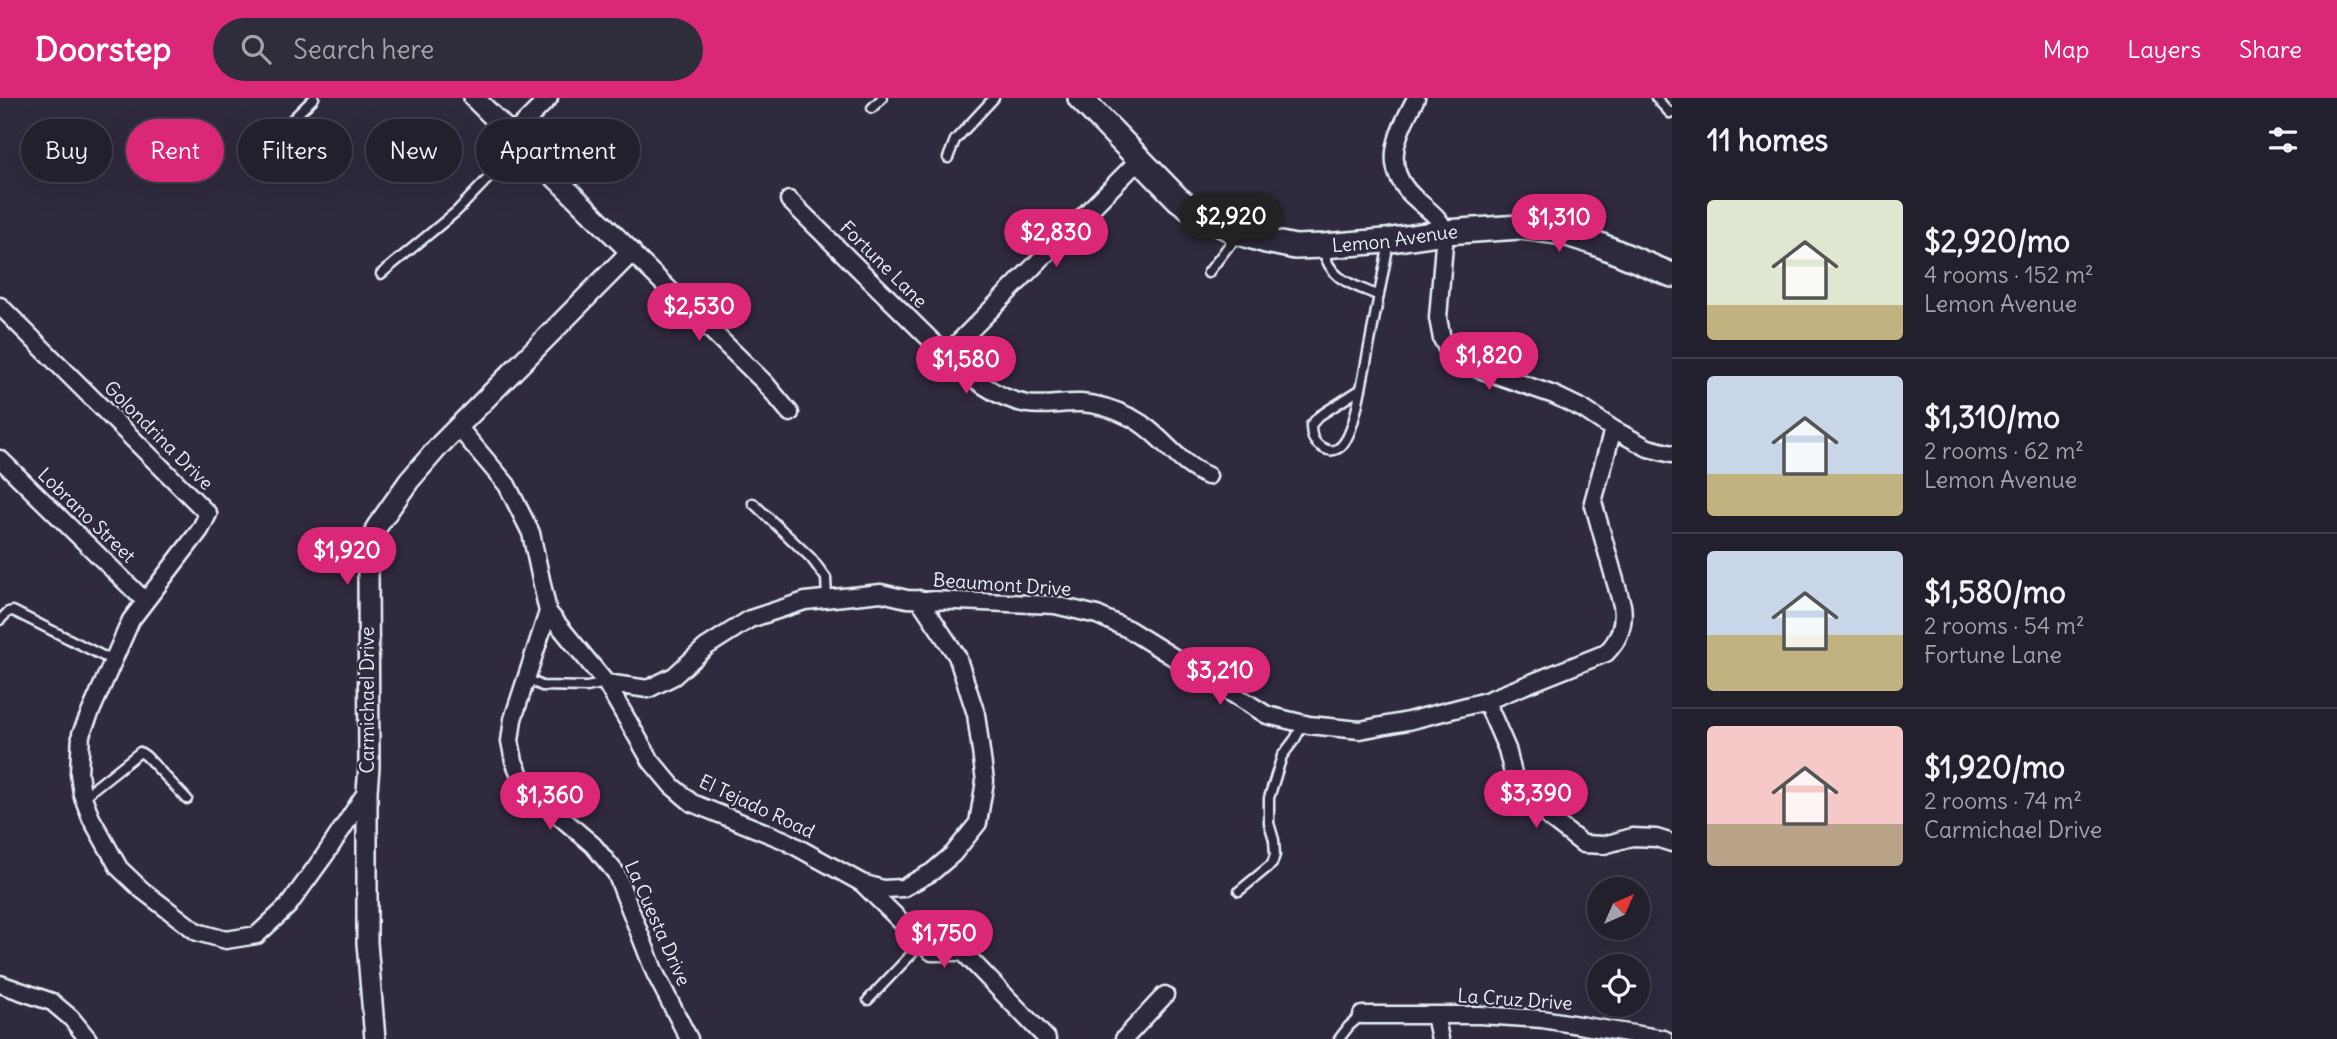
<!DOCTYPE html>
<html lang="en">
<head>
<meta charset="utf-8">
<style>
	body { margin:0; font-family:Delius,sans-serif; background:#2f2d3a; color:#f1f3f6; height:100vh; display:flex; flex-direction:column; font-size:26px; white-space:nowrap }
	* { box-sizing:border-box; margin:0 }
	p { font-size:23px; color:#a3a3aa }
	.icon { flex:none; width:38px; height:38px; fill:none; stroke:currentColor; stroke-width:2; stroke-linecap:round; stroke-linejoin:round }
	.map { position:relative; flex:1; overflow:hidden }
	.sheet { display:flex; flex-direction:column; background:#23202e; width:665px }
	.sheet>* { flex:none }
	.top-card { position:absolute; left:21px; top:21px; width:665px; height:63px; display:flex; gap:14px }
	.needle { width:46px; rotate:45deg }
	.tools { position:absolute; left:1587px; top:779px; display:grid; gap:14px }
	.tools a { display:grid; place-items:center; width:63px; height:63px; border-radius:50%; background:#23202e; box-shadow:0 7px 28px #0002,0 0 0 2px #403e4a; font-size:35px }
	.price { position:absolute; translate:-50% -60px; padding:0 16px; border-radius:24px; background:#db2777; color:#fff; font-size:23px; line-height:46px; filter:drop-shadow(0 2px 4px #0008) }
	.price::after { content:''; position:absolute; left:50%; top:42px; width:21px; height:16px; margin-left:-10px; background:inherit; clip-path:polygon(0 0,100% 0,50% 100%) }
	.price.active { background:#222; color:#fff }
	ul { padding:0; list-style:none }
	li { display:flex; align-items:center; gap:21px; height:175px; padding:0 35px }
	li+li { border-top:2px solid #403e4a }
	li span { display:grid; place-items:center; flex:none; width:196px; height:140px; border-radius:7px; color:#555 }
	li>.icon { margin-inline-start:auto }
	span .icon { width:84px; height:84px; fill:#fffc; stroke-width:1 }
	li b { font-size:30px }
	h2 { display:flex; justify-content:space-between; align-items:center; height:84px; padding:0 35px; font-size:30px }
	.tag { padding:0 24px; border-radius:32px; background:#23202e; box-shadow:0 7px 28px #0002,0 0 0 2px #403e4a; font-size:24px; line-height:63px }
	.tag.active { background:#db2777; color:#fff }
	header { display:flex; align-items:center; gap:42px; box-sizing:border-box; height:98px; padding:0 35px; background:#db2777; color:#fff }
	header strong { font-size:33px }
	nav { display:flex; gap:38px; margin-inline-start:auto; font-size:24px }
	.search { width:490px; height:63px; background:#2f2d3a; display:flex; align-items:center; gap:18px; box-sizing:border-box; padding:0 24px; border-radius:38px; color:#a3a3aa; font-size:26px }
	main { display:flex; flex:1; min-height:0 }
	.map>svg:first-child { display:block }
	.lines { fill:none; stroke-linecap:round; stroke-linejoin:round }
	.service-casing { stroke:#e8f1f8; stroke-width:13 }
	.minor-casing { stroke:#e8f1f8; stroke-width:21 }
	.tertiary-casing { stroke:#e8f1f8; stroke-width:24 }
	.secondary-casing { stroke:#e8f1f8; stroke-width:28 }
	.service { stroke:#2f2a3d; stroke-width:8 }
	.minor { stroke:#2f2a3d; stroke-width:16 }
	.tertiary { stroke:#2f2a3d; stroke-width:19 }
	.secondary { stroke:#2f2a3d; stroke-width:23 }
	.labels { text-anchor:middle; stroke-width:5; stroke-linejoin:round; paint-order:stroke }
	.street-label { font-size:19px; fill:#e8f1f8; stroke:#2f2a3d }
</style>
</head>
<body>
<header>
<strong>Doorstep</strong>
<div class="search"><svg class="icon" aria-label="search" viewBox="0 0 24 24"><circle cx="10" cy="10" r="6"/><path d="M15 15l6 6"/></svg>Search here</div>
<nav><a>Map</a><a>Layers</a><a>Share</a></nav>
</header>
<main>
<div class="map">
<svg width="1672" height="941" viewBox="0 0 1672 941">
	<rect width="100%" height="100%" fill="#2f2a3d"/>
	<filter id="ink" filterUnits="userSpaceOnUse"><feTurbulence type="fractalNoise" baseFrequency=".0143" numOctaves="2"/><feDisplacementMap in="SourceGraphic" scale="14" xChannelSelector="R" yChannelSelector="G"/><feConvolveMatrix kernelMatrix="1 2 1 2 8 2 1 2 1" color-interpolation-filters="sRGB"/></filter>
	<g filter="url(#ink)">
		<g class="lines">
			<g class="service-casing">
				<path id="service" d="M1656,0L1670,15L1672,14
					M872,10L882,0
					M260,53L314,0
					M948,60L955,42L994,0
					M1323,151C1330,183 1352,186 1379,198
					M1208,175L1237,137
					M381,176L457,113L521,46
					M1361,291C1357,306 1350,365 1323,350C1313,345 1311,337 1311,327L1319,318L1361,291L1387,155L1385,146
					M753,405L811,460L826,480L827,500
					M0,522L8,514L13,513L113,563
					M525,580L542,588L587,589L606,585
					M83,699L140,654L146,658L187,701
					M1239,793L1272,766L1275,757L1274,742L1269,725V700L1282,658L1295,641L1303,626
					M868,902L923,844
					M1339,941L1349,928L1362,917"/>
			</g>
			<g class="minor-casing">
				<path id="minor" d="M1416,0C1397,37 1379,70 1417,102C1428,112 1440,119 1445,134L1438,220L1442,241L1449,254L1462,265L1554,297L1583,311L1613,331L1648,350L1672,356
					M512,37L549,0
					M789,102L946,257C970,278 994,300 1027,306C1045,309 1063,304 1081,305C1099,306 1116,312 1132,320C1161,335 1176,365 1208,378
					M631,154L765,285L790,315
					M0,208L208,416L200,432L131,522L81,636L79,675L82,696L91,720L119,770L142,792L197,834L226,842L257,837L288,808L327,754L367,693
					M946,257L1140,61
					M459,330L507,387L531,435L548,514L606,585L651,663L672,688L692,705L784,742L862,785L883,791L903,790L932,774L953,756L978,725L985,683L976,616L957,558L919,501
					M0,361L145,503
					M548,514L513,621L510,643L514,663L525,689L593,747L616,775L655,875L689,941
					M606,585L648,591L674,578L706,549L750,521L805,503L881,495L907,501L1055,507L1097,517L1128,531L1267,617L1309,627L1360,632L1408,623L1486,603L1606,555C1620,541 1625,526 1622,507L1593,404L1613,331
					M1486,603L1507,651L1516,688L1552,722L1583,746L1604,747L1632,739L1656,740L1672,745
					M864,787L932,854H963L1047,941
					M0,886L52,904L71,920L88,941
					M1362,917H1480L1542,921L1664,941
					M1435,917L1440,941
					M1124,941L1165,897"/>
			</g>
			<g class="tertiary-casing">
				<path id="tertiary" d="M375,941L367,845V693L369,669L368,470L376,430L409,383L440,347L631,154L474,0"/>
			</g>
			<g class="secondary-casing">
				<g id="secondary">
					<path id="s1" d="M1080,0L1178,101L1198,116L1239,135L1266,143L1295,149L1323,148L1385,143L1445,134L1520,129L1564,135L1595,145L1672,177"/>
				</g>
			</g>
			<use href="#service" class="service"/>
			<use href="#minor" class="minor"/>
			<use href="#tertiary" class="tertiary"/>
			<use href="#secondary" class="secondary"/>
		</g>
	</g>
	<g class="labels">
		<g class="street-label">
			<text dy="7" stroke="none"><textPath href="#s1" startOffset="369">Lemon Avenue</textPath></text>
			<text transform="translate(884 166) rotate(45)" y="7">Fortune Lane</text>
			<text transform="translate(159 337) rotate(45)" y="7">Golondrina Drive</text>
			<text transform="translate(87 417) rotate(44)" y="7">Lobrano Street</text>
			<text transform="translate(1002 486) rotate(4)" y="7">Beaumont Drive</text>
			<text transform="translate(367 602) rotate(-90)" y="7">Carmichael Drive</text>
			<text transform="translate(757 708) rotate(25)" y="7">El Tejado Road</text>
			<text transform="translate(658 825) rotate(66)" y="7">La Cuesta Drive</text>
			<text transform="translate(1515 901) rotate(4)" y="7">La Cruz Drive</text>
		</g>
	</g>
</svg>
<div class="tools">
<a><svg class="needle" viewBox="-14 -14 28 28"><path d="M0-13l5 13h-10z" fill="#e53935"/><path d="M0 13l5-13h-10z" fill="#a3a3aa"/></svg></a>
<a><svg class="icon" aria-label="locate" viewBox="0 0 24 24"><circle cx="12" cy="12" r="6"/><path d="M12 2v4M12 18v4M2 12h4M18 12h4"/></svg></a>
</div>
<b class="price active" style="left:1231px;top:155px">$2,920</b>
<b class="price" style="left:1559px;top:156px">$1,310</b>
<b class="price" style="left:1056px;top:171px">$2,830</b>
<b class="price" style="left:699px;top:245px">$2,530</b>
<b class="price" style="left:1489px;top:294px">$1,820</b>
<b class="price" style="left:966px;top:298px">$1,580</b>
<b class="price" style="left:347px;top:489px">$1,920</b>
<b class="price" style="left:1220px;top:609px">$3,210</b>
<b class="price" style="left:1536px;top:732px">$3,390</b>
<b class="price" style="left:550px;top:734px">$1,360</b>
<b class="price" style="left:944px;top:872px">$1,750</b>
<div class="top-card">
<a class="tag">Buy</a>
<a class="tag active">Rent</a>
<a class="tag">Filters</a>
<a class="tag">New</a>
<a class="tag">Apartment</a>
</div>
</div>
<section class="sheet">
<h2>11 homes<svg class="icon" aria-label="filters" viewBox="0 0 24 24"><path d="M4 7h16M4 17h16"/><circle cx="9" cy="7" r="2"/><circle cx="15" cy="17" r="2"/></svg></h2>
<ul>
<li><span style="background:linear-gradient(#dfe7d0 75%,#c2b280 0)"><svg class="icon" aria-label="home" viewBox="0 0 24 24"><path d="M3 11l9-7 9 7M6 9v11h12V9"/></svg></span><div><b>$2,920/mo</b><p>4 rooms · 152 m²</p><p>Lemon Avenue</p></div></li>
<li><span style="background:linear-gradient(#c9d6e8 70%,#c2b280 0)"><svg class="icon" aria-label="home" viewBox="0 0 24 24"><path d="M3 11l9-7 9 7M6 9v11h12V9"/></svg></span><div><b>$1,310/mo</b><p>2 rooms · 62 m²</p><p>Lemon Avenue</p></div></li>
<li><span style="background:linear-gradient(#c9d6e8 60%,#c2b280 0)"><svg class="icon" aria-label="home" viewBox="0 0 24 24"><path d="M3 11l9-7 9 7M6 9v11h12V9"/></svg></span><div><b>$1,580/mo</b><p>2 rooms · 54 m²</p><p>Fortune Lane</p></div></li>
<li><span style="background:linear-gradient(#f6c9c9 70%,#b9a48a 0)"><svg class="icon" aria-label="home" viewBox="0 0 24 24"><path d="M3 11l9-7 9 7M6 9v11h12V9"/></svg></span><div><b>$1,920/mo</b><p>2 rooms · 74 m²</p><p>Carmichael Drive</p></div></li>
</ul>
</section>
</main>
</body>
</html>
